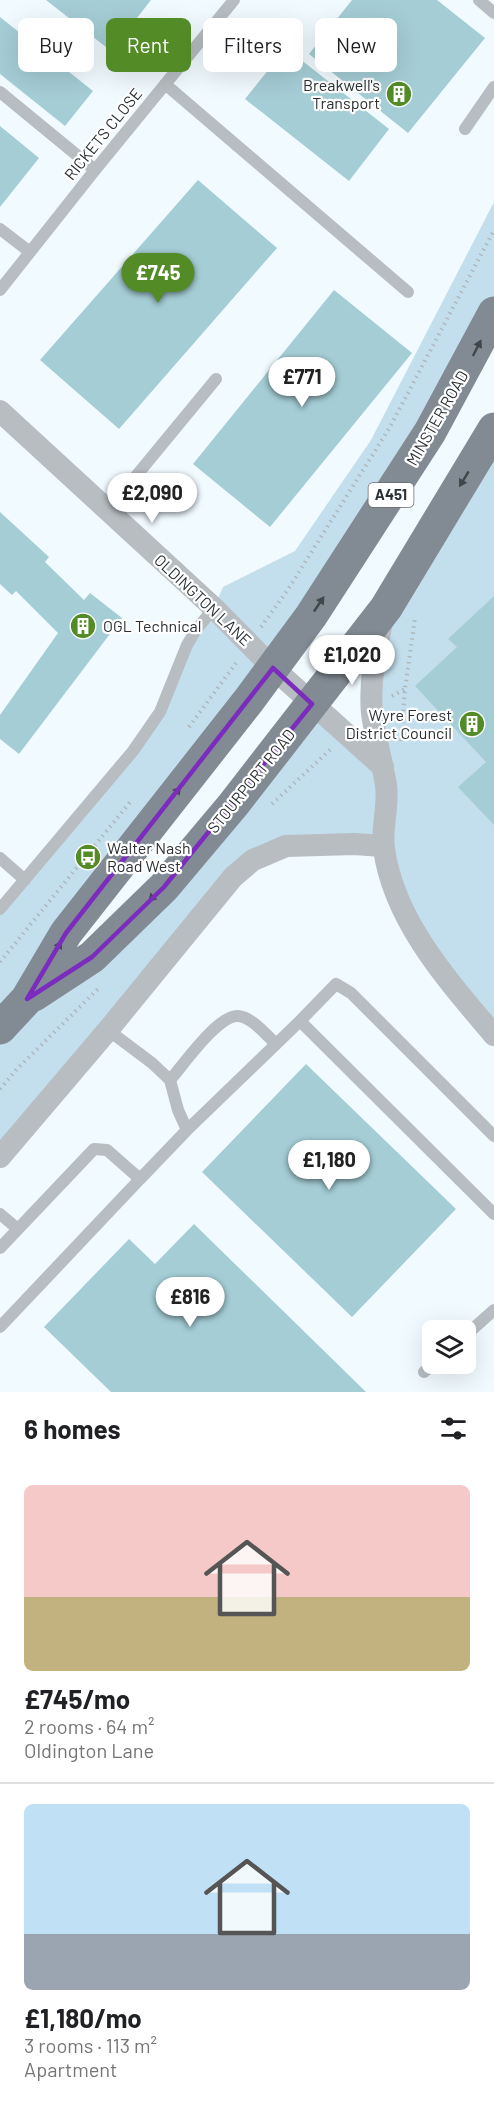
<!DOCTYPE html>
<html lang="en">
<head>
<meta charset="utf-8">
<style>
	body { margin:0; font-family:Barlow,sans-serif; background:#f2f2f2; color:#202124; height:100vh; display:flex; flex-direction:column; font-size:22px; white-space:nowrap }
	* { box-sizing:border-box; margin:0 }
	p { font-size:20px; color:#757577 }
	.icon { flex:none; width:33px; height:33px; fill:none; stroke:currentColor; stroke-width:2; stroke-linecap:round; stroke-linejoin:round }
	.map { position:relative; height:1392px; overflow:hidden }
	.sheet { display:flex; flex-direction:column; background:#fff; flex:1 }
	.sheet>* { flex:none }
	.banner { position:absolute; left:18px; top:18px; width:459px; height:54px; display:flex; gap:12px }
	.tools { position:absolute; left:422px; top:1320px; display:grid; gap:12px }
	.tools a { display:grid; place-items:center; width:54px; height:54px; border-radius:9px; background:#fff; box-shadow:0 6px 24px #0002; font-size:30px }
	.price { position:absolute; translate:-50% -51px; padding:0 14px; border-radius:21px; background:#fff; color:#222; font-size:20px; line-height:39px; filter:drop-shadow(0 2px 3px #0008) }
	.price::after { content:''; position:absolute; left:50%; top:36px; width:18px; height:14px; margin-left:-9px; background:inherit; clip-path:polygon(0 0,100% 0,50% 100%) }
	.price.active { background:#538b26; color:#fff }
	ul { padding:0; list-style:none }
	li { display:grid; align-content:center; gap:12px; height:318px; padding:0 24px }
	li+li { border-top:2px solid #e0e0e0 }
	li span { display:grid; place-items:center; height:186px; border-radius:9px; color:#555 }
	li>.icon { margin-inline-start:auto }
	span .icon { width:108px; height:108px; fill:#fffc; stroke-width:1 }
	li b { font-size:26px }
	h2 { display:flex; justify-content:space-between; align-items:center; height:72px; padding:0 24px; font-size:26px }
	.pill { padding:0 21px; border-radius:9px; background:#fff; box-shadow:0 6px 24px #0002; font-size:21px; line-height:54px }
	.pill.active { background:#538b26; color:#fff }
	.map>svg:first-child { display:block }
	.green { fill:#c3dfed }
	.building { fill:#a5cdd5 }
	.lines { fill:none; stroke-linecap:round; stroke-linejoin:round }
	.path { stroke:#afb7bc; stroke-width:4; stroke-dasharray:1.5 4.5; stroke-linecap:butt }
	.lane { stroke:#b8bdc2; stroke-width:12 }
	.street { stroke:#b8bdc2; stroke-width:22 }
	.primary { stroke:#828b94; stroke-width:33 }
	.oneway { fill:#40474b }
	.marked { fill:none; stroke:#7b2cbf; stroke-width:4.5; stroke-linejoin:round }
	.labels { text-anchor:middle; stroke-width:4.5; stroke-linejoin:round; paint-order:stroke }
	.shield { fill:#fff; stroke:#6a6e70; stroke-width:1.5 }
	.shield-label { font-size:15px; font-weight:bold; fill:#2a3033 }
	.poi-label { font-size:16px; fill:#2a3033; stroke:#fff; text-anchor:end }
	.street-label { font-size:16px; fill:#2a3033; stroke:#fff }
</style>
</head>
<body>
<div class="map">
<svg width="494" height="1392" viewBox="0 0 494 1392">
	<rect width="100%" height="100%" fill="#f1faff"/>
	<path class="green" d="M494,202V313L474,355L28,998L92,957L312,704L382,766L375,651L494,429V1035L421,941L383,846L253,860L0,1157V909L133,751L214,608L223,587L295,551L371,440Z"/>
	<path class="building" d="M46,0H151L111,51Z
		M352,0H437L485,38L408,133L309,54Z
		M0,17L93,91L65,126L0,74Z
		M286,48L389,129L349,181L245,99Z
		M0,126L39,158L0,207Z
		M198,180L277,248L119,429L40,360Z
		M334,290L412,353L270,527L193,464Z
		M0,512L49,557L45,562L84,600L90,593L122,618L19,754L0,739V715L58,633L16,591L12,595L0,584Z
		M494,596V825L458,787L486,762L415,686L457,647L448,639Z
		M306,1064L456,1209L352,1317L202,1172Z
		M194,1224L366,1392H111L44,1327L129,1239L155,1264Z"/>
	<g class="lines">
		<path class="path" d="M261,627L287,591L390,427L494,230
			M392,696L405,689
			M189,727L236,663
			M401,741L405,689L415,618
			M272,804L332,748
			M0,962L131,801
			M0,1089L17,1069L98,989"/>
		<path class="lane" d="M479,0L494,13
			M165,84L408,292
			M0,92L95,170
			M465,129L494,87
			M0,229L30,252
			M0,290L95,170L234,0
			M108,510L216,379
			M0,858L25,880
			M0,909L133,751L160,712L187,645L196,630L214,608
			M108,1030L152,1063L170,1080L178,1110L187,1130L140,1179
			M170,1080C184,1064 218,1015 238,1016C252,1017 266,1035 276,1044
			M187,1130L300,1021
			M494,1136L351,993L336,984L300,1021L494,1214
			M0,1214L18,1229
			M0,1248L94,1149L107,1150L140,1179L0,1327
			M465,1336L494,1310
			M424,1372L434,1364"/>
		<path class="street" d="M0,411L214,608L273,668L383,767
			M383,618C376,649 369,681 372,713C375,737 382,761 386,785C389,806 381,828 384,849C394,921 448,981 494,1035
			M0,1157L108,1030L233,877L253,860L286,846L354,844L383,846"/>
		<path class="primary" d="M34,995L92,957L164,887L233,805L386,608L494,429
			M0,1028L27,999L66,933L249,700L311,616L430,432L494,313"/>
	</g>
	<defs><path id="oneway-solid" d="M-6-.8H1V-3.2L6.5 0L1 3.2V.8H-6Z" transform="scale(1.5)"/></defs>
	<g class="oneway">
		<use href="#oneway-solid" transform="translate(477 348) rotate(-63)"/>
		<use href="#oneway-solid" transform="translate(464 479) rotate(121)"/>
		<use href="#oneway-solid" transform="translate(319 604) rotate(-56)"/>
		<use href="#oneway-solid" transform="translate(175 794) rotate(-52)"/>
		<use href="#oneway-solid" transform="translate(155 895) rotate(136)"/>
		<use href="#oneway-solid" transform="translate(57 949) rotate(-60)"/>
	</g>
	<path class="marked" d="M273,668L312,704L164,887L92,957L27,999L66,933Z"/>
	<defs>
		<g id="building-disc" transform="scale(1.35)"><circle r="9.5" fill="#538b26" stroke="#fff"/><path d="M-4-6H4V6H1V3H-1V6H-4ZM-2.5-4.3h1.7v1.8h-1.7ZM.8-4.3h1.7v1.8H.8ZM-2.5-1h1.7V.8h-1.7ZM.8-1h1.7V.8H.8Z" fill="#fff"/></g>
		<g id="bus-disc" transform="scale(1.35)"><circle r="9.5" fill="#538b26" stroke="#fff"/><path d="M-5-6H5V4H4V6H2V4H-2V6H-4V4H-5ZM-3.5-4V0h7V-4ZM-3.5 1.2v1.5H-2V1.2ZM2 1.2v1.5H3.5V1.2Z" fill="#fff"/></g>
	</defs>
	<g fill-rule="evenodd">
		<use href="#building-disc" x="399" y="94"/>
		<use href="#building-disc" x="83" y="626"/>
		<use href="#building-disc" x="472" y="724"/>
		<use href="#bus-disc" x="88" y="857"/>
	</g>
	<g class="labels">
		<rect class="shield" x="368.5" y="483" width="45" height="24" rx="4.5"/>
		<g class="shield-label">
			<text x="391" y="500">A451</text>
		</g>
		<g class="poi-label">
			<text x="380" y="91">Breakwell's<tspan x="380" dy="18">Transport</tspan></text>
			<text x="103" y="632" text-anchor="start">OGL Technical</text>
			<text x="452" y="721">Wyre Forest<tspan x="452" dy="18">District Council</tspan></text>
			<text x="107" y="854" text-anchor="start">Walter Nash<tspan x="107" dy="18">Road West</tspan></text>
		</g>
		<g class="street-label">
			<text transform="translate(103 134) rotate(-51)" y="6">RICKETS CLOSE</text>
			<text transform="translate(437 418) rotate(-60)" y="6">MINSTER ROAD</text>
			<text transform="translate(203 600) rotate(43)" y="6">OLDINGTON LANE</text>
			<text transform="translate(251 781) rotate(-51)" y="6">STOURPORT ROAD</text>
		</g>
	</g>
</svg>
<div class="tools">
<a><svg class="icon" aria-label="layers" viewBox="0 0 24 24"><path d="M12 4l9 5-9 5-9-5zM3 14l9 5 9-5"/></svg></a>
</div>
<b class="price active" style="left:158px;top:304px">£745</b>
<b class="price" style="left:302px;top:408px">£771</b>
<b class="price" style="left:152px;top:524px">£2,090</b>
<b class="price" style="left:352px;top:686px">£1,020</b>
<b class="price" style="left:329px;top:1191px">£1,180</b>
<b class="price" style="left:190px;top:1328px">£816</b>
<div class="banner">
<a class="pill">Buy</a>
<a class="pill active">Rent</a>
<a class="pill">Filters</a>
<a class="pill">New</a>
</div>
</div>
<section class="sheet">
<h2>6 homes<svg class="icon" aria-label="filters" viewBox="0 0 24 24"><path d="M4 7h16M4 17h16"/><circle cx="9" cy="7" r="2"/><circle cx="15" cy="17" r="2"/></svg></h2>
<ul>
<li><span style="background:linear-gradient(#f6c9c9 60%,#c2b280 0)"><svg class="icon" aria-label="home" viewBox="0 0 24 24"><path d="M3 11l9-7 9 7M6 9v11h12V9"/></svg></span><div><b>£745/mo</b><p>2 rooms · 64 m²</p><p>Oldington Lane</p></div></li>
<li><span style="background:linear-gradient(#bfe0f5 70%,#9aa5b1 0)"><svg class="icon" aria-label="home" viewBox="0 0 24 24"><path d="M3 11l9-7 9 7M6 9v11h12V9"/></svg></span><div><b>£1,180/mo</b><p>3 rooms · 113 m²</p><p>Apartment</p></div></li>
</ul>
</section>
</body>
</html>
